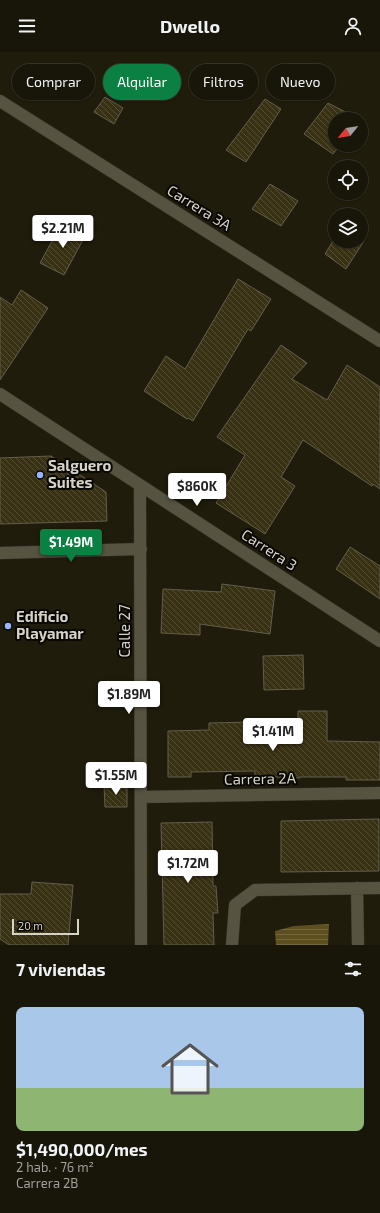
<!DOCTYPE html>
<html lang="es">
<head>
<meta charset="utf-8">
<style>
	body { margin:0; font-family:"Exo 2",sans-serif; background:#252217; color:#f1f3f6; height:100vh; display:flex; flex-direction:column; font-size:15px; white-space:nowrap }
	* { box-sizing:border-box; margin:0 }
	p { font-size:13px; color:#9f9f9c }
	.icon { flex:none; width:22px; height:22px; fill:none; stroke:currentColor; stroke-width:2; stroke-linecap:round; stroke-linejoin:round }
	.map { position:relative; height:893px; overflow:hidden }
	.side { display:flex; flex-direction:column; background:#181509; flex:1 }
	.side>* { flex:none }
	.guide { position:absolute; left:12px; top:12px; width:356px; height:36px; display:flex; gap:8px }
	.needle { width:26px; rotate:240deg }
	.controls { position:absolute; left:328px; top:60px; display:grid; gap:8px }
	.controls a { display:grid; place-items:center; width:40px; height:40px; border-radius:50%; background:#181509; box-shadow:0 1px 3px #0004,0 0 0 1px #36342a; font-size:20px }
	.scale { position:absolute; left:12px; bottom:10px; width:67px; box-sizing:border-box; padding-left:4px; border:2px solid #d5d2c8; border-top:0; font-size:11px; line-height:14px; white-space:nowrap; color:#d5d2c8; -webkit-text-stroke:3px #080702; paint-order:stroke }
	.price { position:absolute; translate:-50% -34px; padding:0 9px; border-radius:4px; background:#fff; color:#222; font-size:13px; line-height:26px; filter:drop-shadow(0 1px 2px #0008) }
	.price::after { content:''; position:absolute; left:50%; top:24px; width:12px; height:9px; margin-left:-6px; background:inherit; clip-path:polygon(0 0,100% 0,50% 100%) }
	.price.on { background:#0b8043; color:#fff }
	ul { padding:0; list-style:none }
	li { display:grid; align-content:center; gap:8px; height:212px; padding:0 16px }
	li+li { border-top:1px solid #36342a }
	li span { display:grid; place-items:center; height:124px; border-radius:8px; color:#555 }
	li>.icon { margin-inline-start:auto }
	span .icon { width:72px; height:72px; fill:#fffc; stroke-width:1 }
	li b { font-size:17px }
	h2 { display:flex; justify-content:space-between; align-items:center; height:48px; padding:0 16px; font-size:17px }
	.chip { padding:0 14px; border-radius:18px; background:#181509; box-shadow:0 1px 3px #0004,0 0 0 1px #36342a; font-size:14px; line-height:36px }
	.chip.on { background:#0b8043; color:#fff }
	header { display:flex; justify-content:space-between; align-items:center; height:52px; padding:0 16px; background:#181509; font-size:18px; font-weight:700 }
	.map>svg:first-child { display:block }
	.water { fill:url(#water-rules) }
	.building { fill:url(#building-back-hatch); stroke:#635e4c }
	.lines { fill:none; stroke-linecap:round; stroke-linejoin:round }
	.minor-casing { stroke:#37332c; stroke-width:13 }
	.minor { stroke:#575341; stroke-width:12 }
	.poi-dot { fill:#9ab5fd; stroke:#080702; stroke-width:1.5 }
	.labels { text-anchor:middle; stroke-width:4; stroke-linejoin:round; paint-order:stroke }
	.street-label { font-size:15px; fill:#d5d2c8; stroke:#080702 }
	.poi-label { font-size:15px; font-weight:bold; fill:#d5d2c8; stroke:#080702; text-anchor:start }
</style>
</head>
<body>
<header><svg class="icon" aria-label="menu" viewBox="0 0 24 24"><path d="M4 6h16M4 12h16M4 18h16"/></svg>Dwello<svg class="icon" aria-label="person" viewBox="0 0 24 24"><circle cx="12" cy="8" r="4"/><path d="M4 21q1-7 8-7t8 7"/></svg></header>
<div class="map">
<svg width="380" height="893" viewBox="0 0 380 893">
	<defs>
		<pattern id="water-rules" width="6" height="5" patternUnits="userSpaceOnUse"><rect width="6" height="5" fill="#5d501e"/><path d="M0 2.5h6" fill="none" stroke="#73683d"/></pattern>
		<pattern id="building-back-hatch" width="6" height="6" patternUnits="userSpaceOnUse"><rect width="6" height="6" fill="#393113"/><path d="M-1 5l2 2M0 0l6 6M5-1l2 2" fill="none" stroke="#554e34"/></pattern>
	</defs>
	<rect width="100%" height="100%" fill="#201c0c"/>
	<path class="water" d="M329,872L328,893H276L275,879L294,874Z"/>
	<path class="building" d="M105,45L123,56L114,72L94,60Z
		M265,47L281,57L246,110L226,98Z
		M328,51L359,67H335V93H340L333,102L304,82Z
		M270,132L298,149L281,174L252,157Z
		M62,171L85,184L64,223L40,211Z
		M333,189H364L346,217L325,202Z
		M238,227L271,247L251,279L248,277L193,369L188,366L187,367L144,339L166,304L185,317Z
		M21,238L48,256L0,328V245L12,253Z
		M281,293L307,311L292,327L327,348L347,313L380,335V437L373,432L372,434L303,388L281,425L295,434L265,482L216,451L245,403L217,385Z
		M51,404L106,440L107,469L0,472V406Z
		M350,495L380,514V547L336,517Z
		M222,532L275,539L270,582L200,572V583L161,581L163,537L221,540Z
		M303,603L304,637L264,638L263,604Z
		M298,659H327V689L380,690V728H346V725H300V726L255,724V719L191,720V725H168V679L209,678V671L253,670L255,691H298Z
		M104,733H127V755H105Z
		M379,767V819L281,820V769Z
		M212,770L213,834H216L218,861H213L214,893H164L161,771Z
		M32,830L73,833L68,893H9L0,887V842H31Z"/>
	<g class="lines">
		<g class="minor-casing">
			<path id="minor" d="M0,49L380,289
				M0,342L380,589
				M140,433L141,893
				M0,501L141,497
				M141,745L380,741
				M357,836L358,893
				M232,893L235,853L255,838L380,836"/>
		</g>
		<use href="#minor" class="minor"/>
	</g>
	<g class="poi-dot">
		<circle cx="40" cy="423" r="4"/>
		<circle cx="8" cy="574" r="4"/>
	</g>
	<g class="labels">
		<g class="street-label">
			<text transform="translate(199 156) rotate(32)" y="5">Carrera 3A</text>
			<text transform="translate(269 498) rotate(33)" y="5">Carrera 3</text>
			<text transform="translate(125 579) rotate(-90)" y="5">Calle 27</text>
			<text transform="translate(260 727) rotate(-1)" y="5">Carrera 2A</text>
		</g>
		<g class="poi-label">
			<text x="48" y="419">Salguero<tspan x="48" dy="17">Suites</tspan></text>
			<text x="16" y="570">Edificio<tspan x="16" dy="17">Playamar</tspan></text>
		</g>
	</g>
</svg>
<div class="controls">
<a><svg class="needle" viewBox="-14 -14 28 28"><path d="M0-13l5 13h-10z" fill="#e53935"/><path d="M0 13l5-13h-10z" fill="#9f9f9c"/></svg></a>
<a><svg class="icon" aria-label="locate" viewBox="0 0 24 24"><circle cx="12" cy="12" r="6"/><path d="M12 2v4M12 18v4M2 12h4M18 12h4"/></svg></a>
<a><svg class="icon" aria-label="layers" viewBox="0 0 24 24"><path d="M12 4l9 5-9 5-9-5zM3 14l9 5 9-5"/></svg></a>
</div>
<div class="scale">20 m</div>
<b class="price" style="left:63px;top:197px">$2.21M</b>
<b class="price" style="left:197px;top:455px">$860K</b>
<b class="price on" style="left:71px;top:511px">$1.49M</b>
<b class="price" style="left:129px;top:663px">$1.89M</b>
<b class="price" style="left:273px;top:700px">$1.41M</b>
<b class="price" style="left:116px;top:744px">$1.55M</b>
<b class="price" style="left:188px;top:832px">$1.72M</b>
<div class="guide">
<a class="chip">Comprar</a>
<a class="chip on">Alquilar</a>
<a class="chip">Filtros</a>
<a class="chip">Nuevo</a>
</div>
</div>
<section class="side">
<h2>7 viviendas<svg class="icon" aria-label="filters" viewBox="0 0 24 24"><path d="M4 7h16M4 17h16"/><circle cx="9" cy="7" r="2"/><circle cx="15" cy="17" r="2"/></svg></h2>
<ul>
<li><span style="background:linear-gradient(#a9c7e8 65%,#8fb573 0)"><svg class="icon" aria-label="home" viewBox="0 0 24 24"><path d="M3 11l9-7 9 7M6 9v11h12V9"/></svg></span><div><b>$1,490,000/mes</b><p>2 hab. · 76 m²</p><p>Carrera 2B</p></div></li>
</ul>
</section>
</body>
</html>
